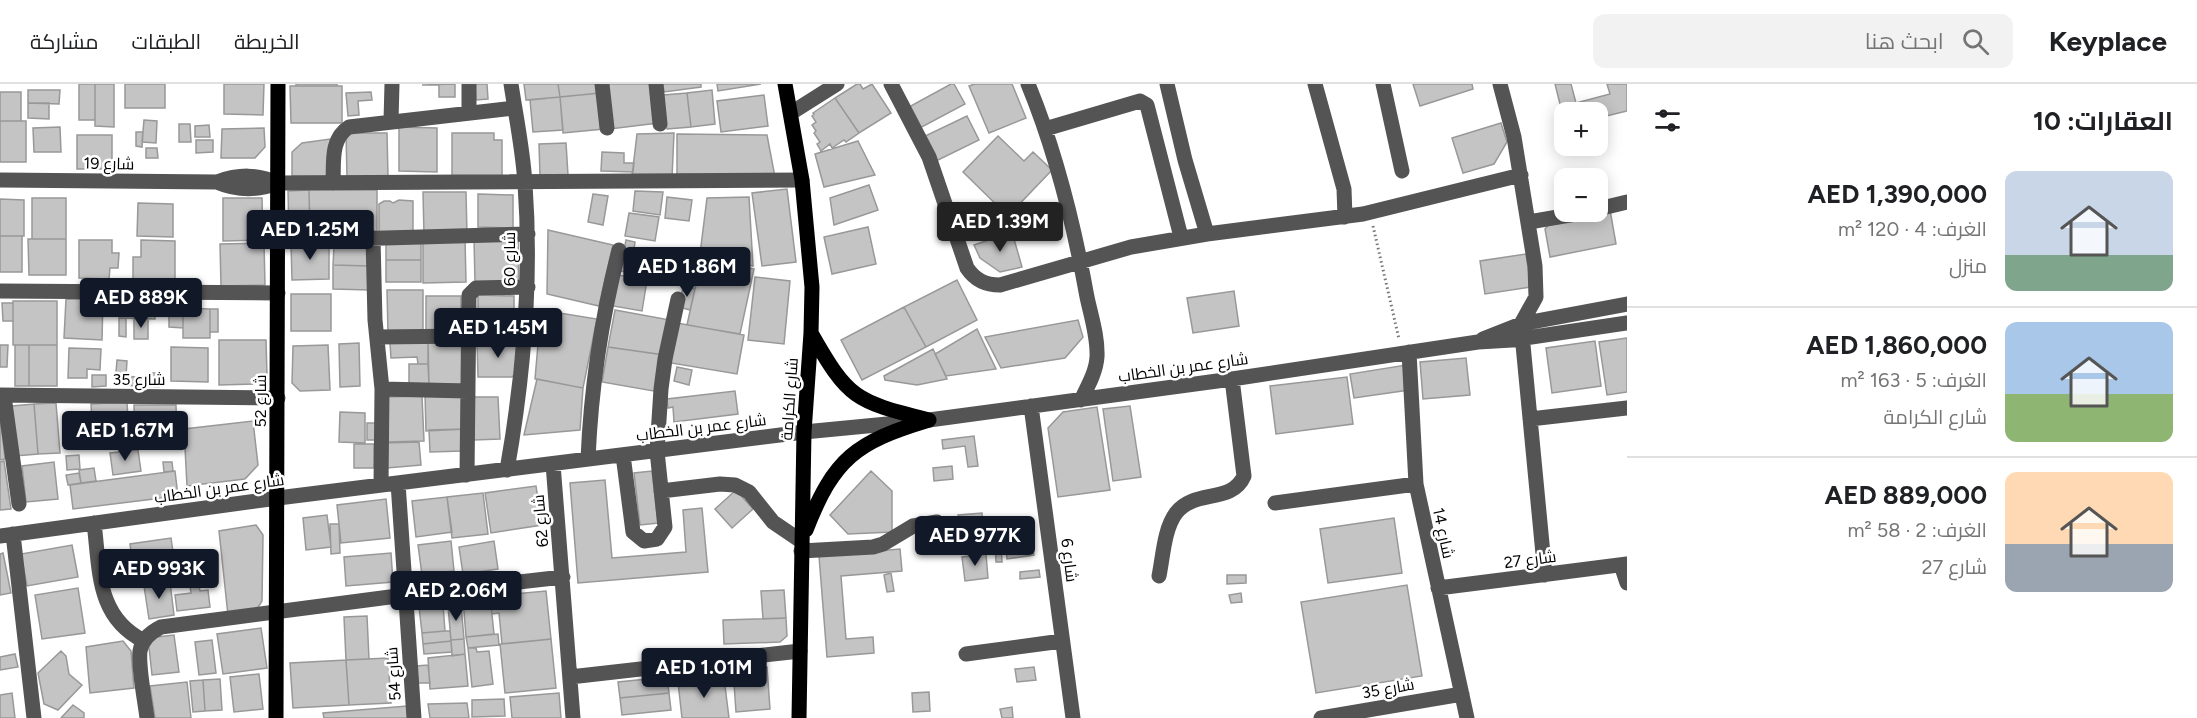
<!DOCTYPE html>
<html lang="ar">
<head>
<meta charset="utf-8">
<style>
	body { margin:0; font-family:Figtree,Cairo,sans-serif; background:#f2f2f2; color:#202124; direction:rtl; height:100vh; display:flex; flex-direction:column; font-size:22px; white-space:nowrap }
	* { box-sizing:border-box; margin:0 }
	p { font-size:20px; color:#757577 }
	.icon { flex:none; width:33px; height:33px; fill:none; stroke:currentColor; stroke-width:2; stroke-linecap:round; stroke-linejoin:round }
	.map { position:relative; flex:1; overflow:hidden; direction:ltr }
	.sheet { display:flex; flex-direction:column; background:#fff; width:570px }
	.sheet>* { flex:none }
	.controls { position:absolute; left:1554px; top:18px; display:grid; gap:12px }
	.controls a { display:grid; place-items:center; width:54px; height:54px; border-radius:12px; background:#fff; box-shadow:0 3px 15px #0003; font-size:30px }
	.price { position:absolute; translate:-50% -51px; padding:0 14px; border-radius:6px; background:#111827; color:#fff; font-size:20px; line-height:39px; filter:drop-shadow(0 2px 3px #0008) }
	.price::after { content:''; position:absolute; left:50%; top:36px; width:18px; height:14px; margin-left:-9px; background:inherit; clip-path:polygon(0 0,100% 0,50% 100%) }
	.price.current { background:#222; color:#fff }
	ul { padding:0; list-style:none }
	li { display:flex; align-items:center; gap:18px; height:150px; padding:0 24px }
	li+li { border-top:2px solid #e0e0e0 }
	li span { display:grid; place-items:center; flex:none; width:168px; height:120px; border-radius:12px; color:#555 }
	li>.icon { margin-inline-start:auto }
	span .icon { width:72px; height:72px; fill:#fffc; stroke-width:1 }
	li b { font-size:26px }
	h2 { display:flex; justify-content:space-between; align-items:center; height:72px; padding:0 24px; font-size:26px }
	header { display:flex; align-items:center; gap:36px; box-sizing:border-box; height:84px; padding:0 30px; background:#fff; border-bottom:2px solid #e0e0e0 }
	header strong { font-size:28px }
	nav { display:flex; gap:33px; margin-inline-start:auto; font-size:21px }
	.search { width:420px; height:54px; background:#f2f2f2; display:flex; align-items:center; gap:15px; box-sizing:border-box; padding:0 21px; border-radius:12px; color:#757577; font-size:22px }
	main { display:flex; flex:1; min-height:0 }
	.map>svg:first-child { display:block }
	.building { fill:#c4c4c4; stroke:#989898; stroke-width:1.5 }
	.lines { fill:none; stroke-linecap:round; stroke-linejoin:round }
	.path { stroke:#767676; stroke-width:3; stroke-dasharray:1.5 3; stroke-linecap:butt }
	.minor { stroke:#545454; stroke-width:15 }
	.major { stroke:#000; stroke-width:15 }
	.labels { text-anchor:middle; stroke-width:5; stroke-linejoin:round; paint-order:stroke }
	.street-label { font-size:16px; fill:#000; stroke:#fff }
</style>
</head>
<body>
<header>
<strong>Keyplace</strong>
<div class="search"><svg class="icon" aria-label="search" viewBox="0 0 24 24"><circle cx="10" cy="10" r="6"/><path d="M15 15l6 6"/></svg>ابحث هنا</div>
<nav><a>الخريطة</a><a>الطبقات</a><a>مشاركة</a></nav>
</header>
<main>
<section class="sheet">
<h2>العقارات: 10<svg class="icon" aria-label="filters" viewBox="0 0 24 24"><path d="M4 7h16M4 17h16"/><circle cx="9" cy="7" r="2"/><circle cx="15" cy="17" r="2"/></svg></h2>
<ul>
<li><span style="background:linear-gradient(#c9d6e8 70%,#7fa58c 0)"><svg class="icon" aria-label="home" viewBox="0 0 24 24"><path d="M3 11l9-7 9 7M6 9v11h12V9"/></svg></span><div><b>AED 1,390,000</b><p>الغرف: 4 · 120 m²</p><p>منزل</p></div></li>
<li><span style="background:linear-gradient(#a9c7e8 60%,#8fb573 0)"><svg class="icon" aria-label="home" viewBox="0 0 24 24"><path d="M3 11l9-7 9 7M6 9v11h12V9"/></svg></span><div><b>AED 1,860,000</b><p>الغرف: 5 · 163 m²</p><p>شارع الكرامة</p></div></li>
<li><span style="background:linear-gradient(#ffd9b3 60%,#9aa5b1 0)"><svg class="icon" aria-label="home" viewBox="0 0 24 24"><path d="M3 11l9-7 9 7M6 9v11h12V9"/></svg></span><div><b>AED 889,000</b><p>الغرف: 2 · 58 m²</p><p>شارع 27</p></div></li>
</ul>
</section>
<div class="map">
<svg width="1627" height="634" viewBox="0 0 1627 634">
	<rect width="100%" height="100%" fill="#fff"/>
	<path class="building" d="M79,0H95V36H79Z
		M95,0H114V43L95,42Z
		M125,0H165V24H125Z
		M224,0H264L263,31L224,30Z
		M296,0H337V2H296Z
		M455,0V13H439V1H422Z
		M475,0H487L488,15L476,16Z
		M524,0H558L560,13L526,16Z
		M558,0H599L600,9L560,13Z
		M604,0H653L658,39L610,45Z
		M663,0H701V3L664,8Z
		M717,0H761L718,7Z
		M857,0H860L863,5L872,0L891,29L859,49L835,14Z
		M951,0H954L965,20L918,45L907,24Z
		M975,0H1012L1026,34L989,49L969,2Z
		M1413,0H1472L1473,5L1420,22Z
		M1555,0H1571L1576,19L1610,10L1607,0H1627V27L1598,34V28H1564V36Z
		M290,2H342V39H291Z
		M28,6H60L59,20L28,19Z
		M712,6L715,40L691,43L687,9Z
		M0,8H21V37H0Z
		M371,8L372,16L358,17L359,31L348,32L346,9Z
		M600,9L604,45L563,49L560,13Z
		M687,9L691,43L667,45L663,11Z
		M764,11L768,42L721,48L717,17Z
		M560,13L563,46L533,48L530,16Z
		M835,14L859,49L846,58L844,56L832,64L830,60L821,67L817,60L820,58L814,49L816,47L812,41L816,38L812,32L814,30L813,29Z
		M28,19H49V35L28,34Z
		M967,32L979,56L936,77L923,53Z
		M144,36L157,37L156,59L142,58Z
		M0,37H26V78H0Z
		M1501,39L1507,58L1494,80L1463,89L1452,54Z
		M179,40H190L191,58H179Z
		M209,41L210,53H195V42Z
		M60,43L61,68H34L33,44Z
		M399,43L437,44V88L399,87Z
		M264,44L265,63L255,74H221L222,45Z
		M136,48H143L142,63L136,62Z
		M346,49H387L388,93L347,94Z
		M452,49H494V56H502V95H452Z
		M674,49L672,94L632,92L637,50Z
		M677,50L767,51L775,93L677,90Z
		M77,51H112V85H77Z
		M998,52L1024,77L1033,68L1052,86L1008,132L963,88Z
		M330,55L331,92H292V68L302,59Z
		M196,56H213V68L196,69Z
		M858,57L875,91L824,103L815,70Z
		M566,59L568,91L540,92L539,60Z
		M146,64H157L158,74H146Z
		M602,68L624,69V79H634L633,88L601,87Z
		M869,101L878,126L834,141L830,114Z
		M787,105L796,178L762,182L752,109Z
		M309,106L310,151H289L288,107Z
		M309,106H377V150L310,151Z
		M635,107L663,108L660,131L633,127Z
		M423,108H466L467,151L424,152Z
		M478,110L513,111V144L478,143Z
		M593,110L608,112L603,141L588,138Z
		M667,113L692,116L689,137L665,134Z
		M749,113L753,182L700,170L707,114Z
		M32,114H66V155H32Z
		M223,114H262L263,156L223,157Z
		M0,115L24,116V152H0Z
		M399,116L413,117V150H379V120L384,117H390L393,119Z
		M138,119L173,120V153L137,152Z
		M1610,126L1616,160L1550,173L1545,145L1552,137Z
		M629,129L659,133L655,157L625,152Z
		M868,143L876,180L832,190L824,153Z
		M548,146L613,161L599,222L547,210Z
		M1012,148L1022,183L1000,188L980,174L974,161Z
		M0,152H22V188H0Z
		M465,154L466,198L423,199V155Z
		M518,154L519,198H475L474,155Z
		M28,155H66V191H29Z
		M79,156H112V169H119L118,184H110L109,195L79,194Z
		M141,156L175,157V198H133V173H141Z
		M421,156V176H386V157Z
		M626,156L635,158L634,165L655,170L650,193L620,187Z
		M264,159L265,201L221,202L220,160Z
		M329,159V195L292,196L291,160Z
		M334,163L370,164L369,182L333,181Z
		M1526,170L1531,203L1485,210L1480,177Z
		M689,172L701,175L699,184L686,181Z
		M702,173L754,185L740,250L687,241Z
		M386,176H421V198H386Z
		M333,181L369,182V206L333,205Z
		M687,186L699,188L695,205L683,203Z
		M618,191L647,196L642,227L613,222Z
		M755,193L790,197L784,260L748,256Z
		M957,196L977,236L926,263L904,223Z
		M683,203L695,205L690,226L679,223Z
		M387,206H423V248L388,249Z
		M1234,207L1239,242L1193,249L1187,214Z
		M291,210H331V247H291Z
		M478,211L514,212V249L478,248Z
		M426,212H461V250H426Z
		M66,215L103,216L102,256L64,254Z
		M13,217H57V261H13Z
		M169,217L183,218V244L169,243Z
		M2,219H13V237H3Z
		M119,219H155V235L119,234Z
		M904,223L926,263L862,296L841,256Z
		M183,224L210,225V254H183Z
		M210,225H218V248H210Z
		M541,226L597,235L583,304L535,295Z
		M615,226L670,236L664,271L608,263Z
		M119,234H126V253L119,252Z
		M134,234L148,235V255H134Z
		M1078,236L1083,253L1065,274L1001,284L985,253Z
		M677,239L744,251L737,290L671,279Z
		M977,245L996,285L946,292L935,270Z
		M1627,254V308L1607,311L1599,258Z
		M219,256H266L267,291L255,300L219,301Z
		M466,257L467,300L429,301L428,258Z
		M1595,257L1601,302L1552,309L1546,264Z
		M428,258V280H418L417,273L391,274L390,259Z
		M477,258H520L517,288L512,293H478Z
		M359,259L360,302L340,303L339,260Z
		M0,261H8L7,283H0Z
		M15,261H29V302H15Z
		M29,261H57V302H29Z
		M328,261L330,306L300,307L292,299L293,262Z
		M171,263L208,264V298L171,297Z
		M608,263L664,271L659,308L602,298Z
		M69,264L101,265L100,286L87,285V294H68Z
		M933,265L947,295L917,301L885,296L884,292Z
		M1466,274L1470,311L1423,315L1420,278Z
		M117,276L127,277L126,292L135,293V302L115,300Z
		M409,280H428L429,301L409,302Z
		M1406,281L1409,306L1354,314L1350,290Z
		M677,283L692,286L689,301L674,297Z
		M149,289H159V303L138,302L139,293H149Z
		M92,291H106V302L92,303Z
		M1347,293L1353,340L1276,350L1270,302Z
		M537,295L583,304L580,346L524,351Z
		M735,307L738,330L674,338L673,323L668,324L667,315Z
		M464,310L466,345L426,347L425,311Z
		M422,312L424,357L387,358L385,313Z
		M473,313H498L500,355L474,356Z
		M127,318L129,354L93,356L91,320Z
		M56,319L60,369L38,370L34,320Z
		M34,320L38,370L15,372L12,322Z
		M134,321H176L177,357H135Z
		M1130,322L1141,393L1113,397L1103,325Z
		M1097,323L1110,406L1058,413L1048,344L1063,328Z
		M340,328L365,329V359L339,358Z
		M0,329L5,375L0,376Z
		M253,337L258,381L245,395L187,402L184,345Z
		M367,339H379V356H367Z
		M463,345V367L430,368L429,346Z
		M974,352L978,382L968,383L965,362L943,365L942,356Z
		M419,358L421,381L387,384L384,359Z
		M354,360H374V384H354Z
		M138,366L141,387L113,391L110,369Z
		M79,371L80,385L67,386L66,372Z
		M4,377L11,425L0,426V378Z
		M54,378L58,415L26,418L22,382Z
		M163,378H172L173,387L164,388Z
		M952,382L953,395L934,397L933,384Z
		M94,384L96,397L81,399L79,386Z
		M175,387L178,412L73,425L70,401Z
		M652,387L658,439L640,441L634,389Z
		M871,387L892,407V448L848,450L830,431Z
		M79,389L81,399L68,401L66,391Z
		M605,396L612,474L686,468L683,426L702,424L708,488L578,499L570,399Z
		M536,402L542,441L491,449L485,409Z
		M736,406L753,425L732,444L715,425Z
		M483,409L488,450L452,454L447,413Z
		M447,413L452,448L416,453L412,417Z
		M386,415L390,454L341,459L337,421Z
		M982,429L983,446L960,448L958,431Z
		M327,431L331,463L306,466L303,434Z
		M1394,434L1402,489L1328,499L1320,445Z
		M330,440H339L340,469L331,470Z
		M256,441L263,451L262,517L257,525L228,531L219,447Z
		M1031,446L1034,471L1007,475L1004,449Z
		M171,454L176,489L134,494L130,460Z
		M451,457L454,487L422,491L418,461Z
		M494,457L498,485L463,490L459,463Z
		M995,460H1001L1002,478H996Z
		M72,461L78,493L27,502L21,470Z
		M900,465L902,487L841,492L846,555L873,553L874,569L827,573L819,472Z
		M3,469L11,509L0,511V470Z
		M391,469L393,498L346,502L344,473Z
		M986,470L988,494L965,497L962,473Z
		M1039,486L1040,493L1020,495V488Z
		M891,489L894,507L887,508L884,491Z
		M1227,491H1246V499L1227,500Z
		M198,495L200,507L208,506L210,523L177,527L175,511L191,509L189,496Z
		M170,498L174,531L149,535L144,502Z
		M1407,501L1422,592L1316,609L1301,518Z
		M78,504L85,549L42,555L35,511Z
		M784,506L786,534L763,535L761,507Z
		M546,507L551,555L502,560L499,529L492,530L490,512Z
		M1241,509L1242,518L1231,519L1229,511Z
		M490,512L494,550L466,553L463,515Z
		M443,521L445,547L422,549L419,523Z
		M461,521L464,555L451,556L448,522Z
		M367,532L369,575L346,576L344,533Z
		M786,534L787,552L780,558L724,560L723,536Z
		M261,544L267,584L223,590L217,550Z
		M445,547H450L451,557L423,560L422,549Z
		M498,550L499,561L468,564L466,553Z
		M174,551L179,588L152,591L148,554Z
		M464,555L465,570L452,572L451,556Z
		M551,555L556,604L505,609L500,560Z
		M212,556L216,589L199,591L195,558Z
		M123,557L131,567L134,604L90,609L86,563Z
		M451,557L452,568L424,570L423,560Z
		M468,564H476L477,568L489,567L493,600L472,603Z
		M61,567L66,572L69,590L82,601L58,626L44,620L38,589Z
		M15,570L18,583L0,586V573Z
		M465,570L468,602L430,605L428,574Z
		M388,574L391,619L349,621L346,576Z
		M346,576L349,621L293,624L290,579Z
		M428,581L430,599H418L416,582Z
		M767,583L770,625L736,628L733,585Z
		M1034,583L1036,596L1017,598L1015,585Z
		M259,590L263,625L234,628L230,593Z
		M667,593L669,609L620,614L618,598Z
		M724,594L729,634H682L678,598Z
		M220,595L222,626L205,627L203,596Z
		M203,596L205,627L193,628L190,597Z
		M187,598L191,634H155L150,602Z
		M929,608L930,627L913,628L912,609Z
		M12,609L15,634H0V611Z
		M559,609L561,634H512L510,613Z
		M669,609L671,626L622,631L620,614Z
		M504,615L505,632L472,633V616Z
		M467,619L469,634H430L428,620Z
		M73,621L84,629V634H61Z
		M407,622L408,634H324L323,629Z
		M1012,623L1013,634H1002L1000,625Z"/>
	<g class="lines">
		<path class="path" d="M1373,142L1399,255"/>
		<path class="minor" d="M469,0V29
			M602,0L607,44
			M656,0L660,40
			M891,0L929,73L967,184C975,196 985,201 1000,201L1131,163L1207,150L1363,130L1521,91
			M1028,0C1056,68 1074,141 1087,213C1091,232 1098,253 1097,273C1096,288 1088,302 1081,316
			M1167,0L1185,76L1207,150
			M1315,0L1344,105L1345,133
			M1383,0L1402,87
			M1500,0L1514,53L1535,182L1536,213L1521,240L1545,491
			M791,29L837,0
			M391,37L392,0
			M1045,45L1140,17L1147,21L1181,153
			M0,96L217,98C239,90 257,90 278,99
			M217,98C238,107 257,107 278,99L802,96
			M333,99C334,79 330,55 349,43L515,24
			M1598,125L1627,118
			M1529,138L1587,128
			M373,154L375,236L382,305L381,401
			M278,157L528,150
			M0,207L278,209
			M377,253L468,252
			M1483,255L1521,240L1627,220
			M1409,268L1416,400L1467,634
			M382,305L468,307
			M0,311L278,314
			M4,312L19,420
			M1031,322L1073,634
			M1530,335L1627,324
			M623,371L633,448L644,457L657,455L665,443L657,367L661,305L665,275L678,215
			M588,375C591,304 601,236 619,166
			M553,380L573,634
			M507,386C524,290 532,196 525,100C523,66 516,33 511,0
			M467,391L469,211L476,204L528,203
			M398,399L414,634
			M661,407L720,400L735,401L749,408L773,438L801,457
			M1275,419L1416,400
			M94,439C100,486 96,533 144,557
			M13,450L34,634
			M0,452L278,414L804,348L929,336L1232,295L1478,258L1512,256L1627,239
			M801,467L873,463L883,460L913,442L937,438
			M1621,481L1627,499
			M1159,492C1163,473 1164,445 1176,429C1194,405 1232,420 1244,392L1232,295
			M1438,504L1627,480
			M966,570L1062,557
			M570,593L800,567
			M147,634C145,617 138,583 140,567C142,555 151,548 161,543L405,511L563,493
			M1321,634L1462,610"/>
		<path class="major" d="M785,0L802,96L812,203L811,249L804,348L799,634
			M811,249C849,316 855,317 929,336
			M806,446C834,374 856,358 929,336
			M276,634L278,0"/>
	</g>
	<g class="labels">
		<g class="street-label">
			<text transform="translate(109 79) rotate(1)" y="6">شارع 19</text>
			<text transform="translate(509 175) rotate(-90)" y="6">شارع 60</text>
			<text transform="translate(1183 283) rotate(-8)" y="6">شارع عمر بن الخطاب</text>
			<text x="139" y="301">شارع 35</text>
			<text transform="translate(789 315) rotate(-86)" y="6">شارع الكرامة</text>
			<text transform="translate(260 317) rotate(-90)" y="6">شارع 52</text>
			<text transform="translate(701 343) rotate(-7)" y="6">شارع عمر بن الخطاب</text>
			<text transform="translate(219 404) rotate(-8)" y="6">شارع عمر بن الخطاب</text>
			<text transform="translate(540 437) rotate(-95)" y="6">شارع 62</text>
			<text transform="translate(1444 449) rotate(78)" y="6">شارع 14</text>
			<text transform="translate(1530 475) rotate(-7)" y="6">شارع 27</text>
			<text transform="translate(1070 476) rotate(83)" y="6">شارع 6</text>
			<text transform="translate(393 590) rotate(-94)" y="6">شارع 54</text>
			<text transform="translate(1388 604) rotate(-10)" y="6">شارع 35</text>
		</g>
	</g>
</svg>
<div class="controls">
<a>+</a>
<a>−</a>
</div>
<b class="price current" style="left:1000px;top:169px">AED 1.39M</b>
<b class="price" style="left:310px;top:177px">AED 1.25M</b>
<b class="price" style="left:687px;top:214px">AED 1.86M</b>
<b class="price" style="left:141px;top:245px">AED 889K</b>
<b class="price" style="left:498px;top:275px">AED 1.45M</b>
<b class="price" style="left:125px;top:378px">AED 1.67M</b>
<b class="price" style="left:975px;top:483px">AED 977K</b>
<b class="price" style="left:159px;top:516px">AED 993K</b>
<b class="price" style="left:456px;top:538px">AED 2.06M</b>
<b class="price" style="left:704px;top:615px">AED 1.01M</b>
</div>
</main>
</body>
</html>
